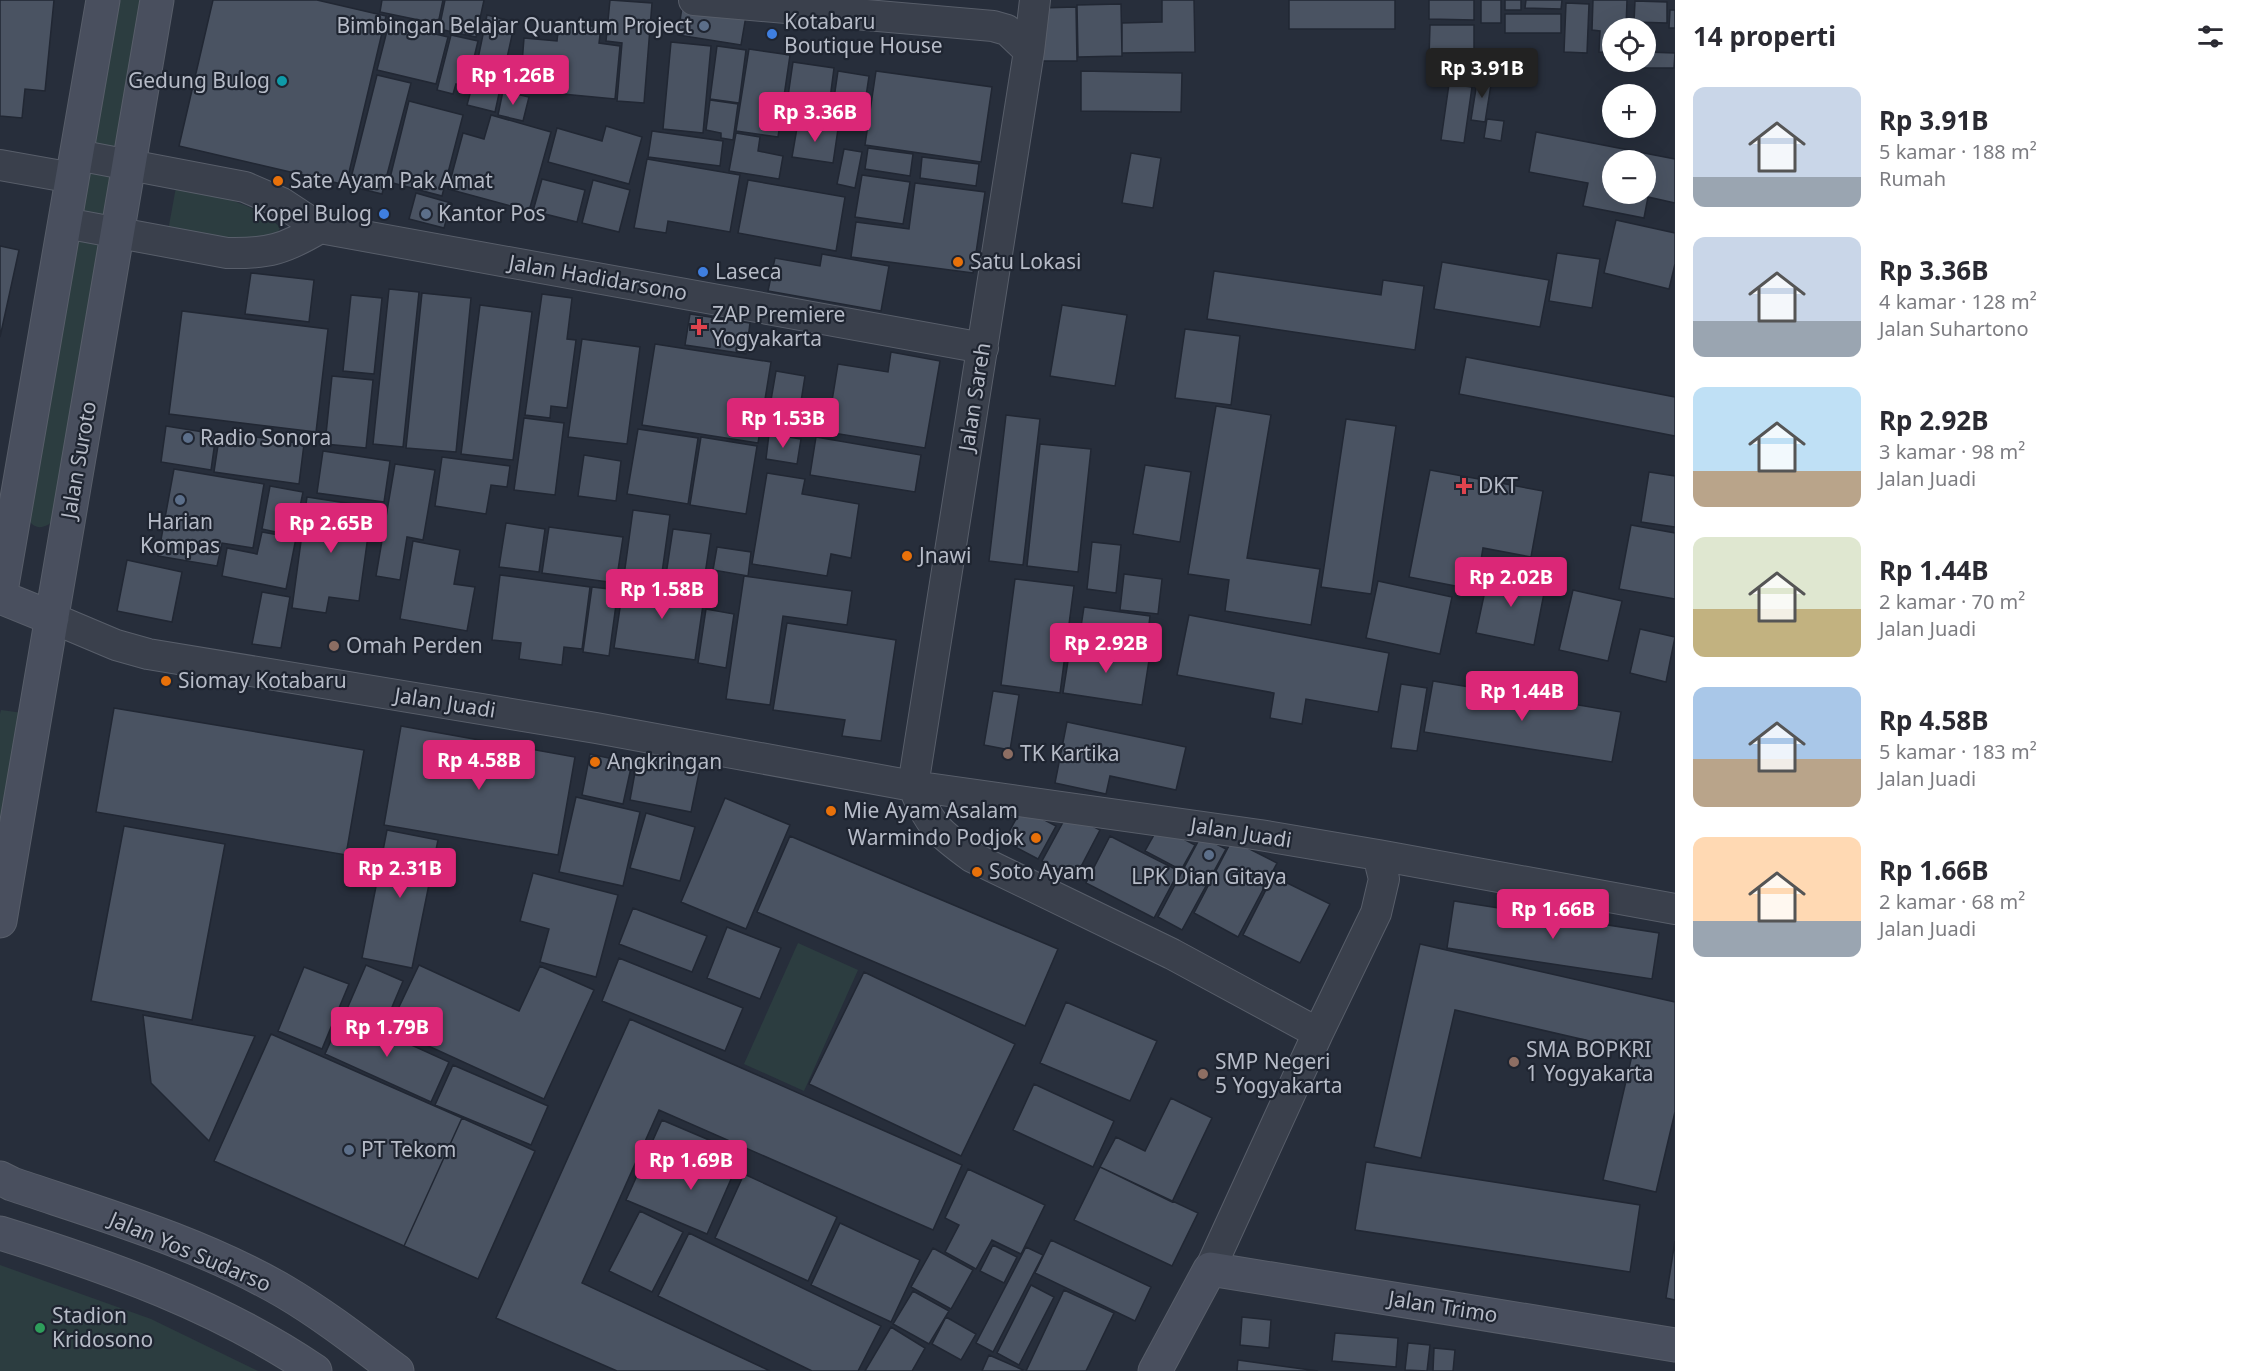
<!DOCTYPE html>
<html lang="id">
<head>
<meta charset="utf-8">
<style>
	body { margin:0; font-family:"Noto Sans",sans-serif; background:#f7f7f7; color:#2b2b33; height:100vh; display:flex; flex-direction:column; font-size:22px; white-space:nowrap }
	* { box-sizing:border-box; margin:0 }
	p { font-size:20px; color:#7c7c81 }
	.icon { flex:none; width:33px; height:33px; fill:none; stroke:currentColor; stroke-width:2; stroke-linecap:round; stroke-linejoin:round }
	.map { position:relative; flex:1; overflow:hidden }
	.details { display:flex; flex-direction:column; background:#fff; width:570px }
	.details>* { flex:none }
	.controls { position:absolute; left:1602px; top:18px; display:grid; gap:12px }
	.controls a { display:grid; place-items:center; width:54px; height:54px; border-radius:50%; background:#fff; box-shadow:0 6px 24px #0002; font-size:30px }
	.price { position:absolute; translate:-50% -51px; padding:0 14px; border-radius:6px; background:#db2777; color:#fff; font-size:20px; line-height:39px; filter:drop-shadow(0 2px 3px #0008) }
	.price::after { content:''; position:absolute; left:50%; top:36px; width:18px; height:14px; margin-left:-9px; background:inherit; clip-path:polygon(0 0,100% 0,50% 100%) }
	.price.on { background:#222; color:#fff }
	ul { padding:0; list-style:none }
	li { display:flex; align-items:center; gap:18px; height:150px; padding:0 18px }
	li span { display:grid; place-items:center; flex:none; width:168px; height:120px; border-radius:12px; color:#555 }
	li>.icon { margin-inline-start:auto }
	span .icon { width:72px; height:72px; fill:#fffc; stroke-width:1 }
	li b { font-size:26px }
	h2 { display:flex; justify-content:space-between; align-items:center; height:72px; padding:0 18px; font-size:26px }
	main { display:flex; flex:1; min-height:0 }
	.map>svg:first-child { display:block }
	.green { fill:#2c3d40 }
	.building { fill:#4a5362; stroke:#212733; stroke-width:1.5; fill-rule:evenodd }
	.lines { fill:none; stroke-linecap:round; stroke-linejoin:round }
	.street-casing { stroke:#585e6a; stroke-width:32 }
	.secondary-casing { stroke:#585e6a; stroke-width:35 }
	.street { stroke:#3a404c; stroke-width:30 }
	.secondary { stroke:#494f5e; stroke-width:33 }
	.service-dot { fill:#5c6f8a; stroke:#1f2531; stroke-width:2 }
	.shop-dot { fill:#3f7fe0; stroke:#1f2531; stroke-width:2 }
	.culture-dot { fill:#0f9aa8; stroke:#1f2531; stroke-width:2 }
	.food-dot { fill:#e8710a; stroke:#1f2531; stroke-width:2 }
	.health-dot { fill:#e0444e; stroke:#1f2531; stroke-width:2 }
	.education-dot { fill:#8d6e63; stroke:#1f2531; stroke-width:2 }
	.leisure-dot { fill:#2e9e5b; stroke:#1f2531; stroke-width:2 }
	.labels { text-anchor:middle; stroke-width:4.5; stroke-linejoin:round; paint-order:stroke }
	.poi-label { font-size:21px; fill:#b6bbc7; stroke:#1f2531; text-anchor:start }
	.street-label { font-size:21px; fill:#b6bbc7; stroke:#1f2531 }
</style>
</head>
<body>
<main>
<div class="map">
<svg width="1675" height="1371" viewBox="0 0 1675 1371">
	<rect width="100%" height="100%" fill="#272e3b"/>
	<path class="green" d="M117,0H142L52,522C42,530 33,529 27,517Z
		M176,187C213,196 251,200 280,227L278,233L238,242L168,231Z
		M1,710L23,713L0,840V714Z
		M798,943L858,970L804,1091L744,1064Z
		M0,1265L151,1319L258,1371H0Z"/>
	<path class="building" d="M0,0H54L45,91L25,89L22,118L0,116Z
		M213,0H317L386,16L346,185L179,146Z
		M382,0H443L438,24L380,12Z
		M445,0H484L476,37L439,29Z
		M610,0L652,3L644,103L617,101L622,43L606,41Z
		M1162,0H1194L1195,52L1122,53V23L1162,22Z
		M1289,0H1395V29H1289Z
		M1429,0H1474V20L1429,19Z
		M1481,0H1501V23H1481Z
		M1505,0H1521V10H1505Z
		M1526,0H1562L1561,9L1525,8Z
		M1593,0H1627L1626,28H1612V53L1599,52L1600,31L1592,30Z
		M1635,1L1667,2V23L1634,22Z
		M1566,3L1589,4L1587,53L1564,52Z
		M1121,4L1122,56L1078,57L1077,5Z
		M682,7L746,16L741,45L678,35Z
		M1076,7L1077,61H1041L1040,8Z
		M1670,10H1675V28H1669Z
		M1505,14H1561V33H1505Z
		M487,15L515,22L500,89L473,83Z
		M389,23L448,37L436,84L377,70Z
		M559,23L601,27L599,43L620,46L615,99L520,90L524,38L557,41Z
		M1430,25H1474V58H1429Z
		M451,35L478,41L467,87L456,84L453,94L437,90Z
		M671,42L711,46L703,133L663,129Z
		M717,46L746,50L739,103L710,99Z
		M749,49L790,55L778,137L736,131Z
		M1646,52L1675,53L1674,68H1633V62H1646Z
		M793,62L834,68L827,122L785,117Z
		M838,71L869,76L862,123L831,119Z
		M876,71L992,87L981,162L865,145Z
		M1081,71L1182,73L1181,112L1081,111Z
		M377,75L411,83L382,194L349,186Z
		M1478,76L1492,78L1485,122L1471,120Z
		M473,83L500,89L495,112L467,105Z
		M1449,84L1472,87L1464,143L1441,140Z
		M503,91L529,97L523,121L498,115Z
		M710,100L738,104L733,140L721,138V133L706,130Z
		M409,101L463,115L442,196L389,182Z
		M491,115L551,132L529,211L448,189L463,133L484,139Z
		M1487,119L1504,121L1501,141L1484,138Z
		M798,122L838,129L833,163L792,157Z
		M606,126L642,137L629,184L548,162L557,128L602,141Z
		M652,131L723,141L720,166L648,157Z
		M1536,132L1675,159V203L1648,197L1644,218L1583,206L1588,183L1529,172ZM1612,160H1646V194H1612Z
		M736,133L760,137L758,151L783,156L779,179L729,171Z
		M868,148L913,154L910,176L865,169Z
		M844,149L862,152L855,188L837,184Z
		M1131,153L1161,158L1153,208L1122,203Z
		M922,157L979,164L976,186L920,178Z
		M647,159L740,175L730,232L668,221L666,233L634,228Z
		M862,175L910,182L903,224L855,217Z
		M542,179L585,190L577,222L533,211Z
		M593,180L630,190L619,232L582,223Z
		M748,180L845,197L836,251L738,233Z
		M915,183L985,192L973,273L851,257L856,222L909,229Z
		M416,193L451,203L444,228L409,219Z
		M1616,220L1675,233V264L1669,289L1604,273Z
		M0,246L19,250L0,337Z
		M1557,253L1600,259L1592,308L1549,301Z
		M822,254L889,266L881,311L768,291L775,258L820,266Z
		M1442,262L1549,280L1540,327L1434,309Z
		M1214,271L1381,295L1383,280L1424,286L1415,350L1207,319Z
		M251,273L314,280L309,322L245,314Z
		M389,289L419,292L403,447L373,444Z
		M422,293L471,298L456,452L406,448Z
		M542,294L572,298L567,339L576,340L567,408L551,406L550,418L525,415Z
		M351,295L382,298L374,374L343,371Z
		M480,305L532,312L513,460L461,454Z
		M1062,305L1127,315L1115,386L1050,376Z
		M182,311L328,329L316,432L169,414Z
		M690,314L750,323L746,354L685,345Z
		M1185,329L1240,336L1231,405L1175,398Z
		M582,339L640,347L627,444L568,437Z
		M655,344L771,362L758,443L642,425Z
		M891,352L940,361L925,448L827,432L838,364L888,372Z
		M1466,357L1675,397V436L1459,394Z
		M776,371L805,376L796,433L766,429Z
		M332,376L373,380L366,448L325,444Z
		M1216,406L1271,415L1247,558L1320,569L1311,625L1225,611L1229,580L1188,574Z
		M1006,415L1040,419L1023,565L989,561Z
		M524,418L564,423L555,495L514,490Z
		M1346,419L1396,426L1371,594L1321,587Z
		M166,426L216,434L211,470L161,462Z
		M638,429L698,438L688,504L627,494Z
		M220,432L304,444L299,484L214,472Z
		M769,434L801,439L797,464L766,459Z
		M701,437L757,446L746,514L690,505Z
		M816,437L921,455L915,492L810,475Z
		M1040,444L1091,449L1078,572L1027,566Z
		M323,451L390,461L384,502L317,493Z
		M584,455L621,461L616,501L578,496Z
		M442,457L510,466L507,487L491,485L486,514L435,506Z
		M395,464L435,470L423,540L407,537L400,580L376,576Z
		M1145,465L1191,472L1180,542L1133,534Z
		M174,469L264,484L253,548L222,543L217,566L158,556Z
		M1430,470L1543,491L1531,557L1483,548L1476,590L1409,577Z
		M1649,472L1675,476V527L1641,522Z
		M767,473L805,479L802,494L859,504L851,558L831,554L827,576L752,564Z
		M270,486L303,492L294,536L262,529Z
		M307,497L372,507L359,601L329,597L326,613L292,608Z
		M633,510L670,515L660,587L623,583Z
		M506,523L545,529L539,572L499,567Z
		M1631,525L1675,533V599L1619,589Z
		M549,527L623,537L616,583L542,573Z
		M673,529L711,534L704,581L666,575Z
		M262,532L296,538L286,589L222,576L227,548L257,554Z
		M413,541L460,550L454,584L475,587L467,631L400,619Z
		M1092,542L1121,545L1116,593L1087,589Z
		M717,547L751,552L748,576L713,570Z
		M127,560L182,572L172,622L117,611Z
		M1489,572L1546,583L1534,645L1476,633Z
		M1124,574L1162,579L1158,614L1120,610Z
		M500,575L590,587L582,649L564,647L562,665L519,659L521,643L492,640Z
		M744,576L852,591L847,625L783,616L770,705L726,699Z
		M663,577L706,584L695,660L614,648L623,588L660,594Z
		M1015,579L1074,586L1060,693L1001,685Z
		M1378,581L1452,597L1440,654L1366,638Z
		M592,587L618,590L609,656L583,652Z
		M1573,590L1622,601L1608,661L1559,650Z
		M262,592L290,597L281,648L252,644Z
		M1084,607L1150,616L1146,649L1079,640Z
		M706,609L734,614L726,668L698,663Z
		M1189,615L1389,653L1378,712L1306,699L1302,724L1270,718L1274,693L1177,675Z
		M787,623L896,640L881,741L842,736L845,720L773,710Z
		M1640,629L1675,637L1666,682L1630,673Z
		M1071,642L1150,654L1142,705L1063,693Z
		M1433,681L1621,712L1612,762L1424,732Z
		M1401,684L1427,688L1417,751L1391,748Z
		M993,691L1019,695L1010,750L984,745Z
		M114,708L364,750L346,855L96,812Z
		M1067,722L1186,747L1176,790L1110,776L1106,794L1055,783Z
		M401,726L575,757L558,855L384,825Z
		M590,754L632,763L623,804L582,795Z
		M638,756L700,768L691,812L630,800Z
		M576,797L640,812L623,886L559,872Z
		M725,798L790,825L746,929L681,902Z
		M1022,808L1056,826L1038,859L1004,841Z
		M646,813L695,827L680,881L630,868Z
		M1068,813L1100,830L1075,878L1042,861Z
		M124,826L225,844L192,1020L91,1001Z
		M1159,826L1195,845L1181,870L1145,851Z
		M387,830L438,840L412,968L362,958Z
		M790,836L1058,949L1025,1026L757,912Z
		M1110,836L1179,871L1154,918L1086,883Z
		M1201,836L1226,849L1182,930L1158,917Z
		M1232,840L1277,863L1238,937L1194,913Z
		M533,873L618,895L596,977L540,962L549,929L520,921Z
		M1273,876L1330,904L1300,963L1243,935Z
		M1454,901L1659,933L1652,979L1447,948Z
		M633,908L707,936L692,972L619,944Z
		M727,927L781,948L760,999L707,978Z
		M1420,944L1675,1002V1112L1656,1192L1603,1180L1633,1051L1455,1010L1421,1158L1374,1147Z
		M619,958L743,1008L725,1051L602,1001Z
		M366,965L403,981L384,1026L347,1009Z
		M419,965L519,1011L540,966L594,990L544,1099L389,1028Z
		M304,967L349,984L322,1049L278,1031Z
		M864,972L1015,1044L961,1156L809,1084Z
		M1066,1002L1157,1041L1130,1101L1040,1063Z
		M343,1014L449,1062L431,1102L325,1054Z
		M143,1015L255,1036L209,1141L151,1083Z
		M630,1019L962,1165L933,1230L659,1110L582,1283L770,1371H617L496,1318Z
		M271,1034L462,1118L404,1246L214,1161Z
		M453,1065L548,1106L531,1145L435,1105Z
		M1034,1084L1114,1121L1093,1167L1013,1130Z
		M1171,1098L1212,1118L1172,1202L1100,1167L1116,1137L1145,1151Z
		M462,1118L535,1151L478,1279L404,1246Z
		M662,1120L742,1154L707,1234L626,1200Z
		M1366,1162L1640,1205L1630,1272L1355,1230Z
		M1100,1167L1198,1213L1172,1266L1074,1220Z
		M968,1169L1045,1205L1021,1254L992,1240L976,1269L945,1252L959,1225L945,1218Z
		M744,1174L837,1217L808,1281L715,1238Z
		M640,1211L683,1232L652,1292L609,1271Z
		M840,1223L920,1260L891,1322L811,1285Z
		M689,1233L881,1326L858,1371H812L658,1296Z
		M1051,1240L1151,1287L1135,1321L1035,1273Z
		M1675,1241V1300L1666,1298Z
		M993,1245L1017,1257L1004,1283L980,1271Z
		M1026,1247L1043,1255L993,1352L976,1343Z
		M933,1248L973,1270L951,1309L911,1287Z
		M1031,1285L1054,1297L1019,1365L997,1353Z
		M1064,1290L1114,1313L1086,1371H1026Z
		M913,1291L949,1311L929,1344L893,1324Z
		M946,1317L976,1334L961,1360L932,1344Z
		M1242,1317L1271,1320L1269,1348L1240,1345Z
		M891,1327L925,1348L912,1371H865Z
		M1335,1333L1398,1338L1396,1367L1332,1361Z
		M1408,1343L1430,1345L1427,1371L1405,1370Z
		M1434,1348L1455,1350L1453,1371H1433Z
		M989,1355L1023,1370L1022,1371H982Z
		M1238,1360L1318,1371H1237Z"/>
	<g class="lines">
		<g class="street-casing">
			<path id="street" d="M694,0L993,26L1007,30L1029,51L913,786
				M1029,51L1035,0
				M77,155L245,187L282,203L320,228L983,348
				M0,165L73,178
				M65,223L227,253C268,254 285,249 320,228
				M52,618L116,645L148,654L596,728L913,786L1260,835L1378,855L1384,879L1376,913L1318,1033L1210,1269
				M913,786C929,825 939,833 972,857L1172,954L1318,1033
				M1378,855L1675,909"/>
		</g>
		<g class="secondary-casing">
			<path id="secondary" d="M0,597L103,0
				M0,597L52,618
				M0,921L157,0
				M0,1178L12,1184C104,1215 201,1243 285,1292C324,1315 361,1344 397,1371
				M0,1233C110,1267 219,1306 315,1371
				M1155,1371L1210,1269L1675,1345"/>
		</g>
		<use href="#street" class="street"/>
		<use href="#secondary" class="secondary"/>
	</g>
	<g class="service-dot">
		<circle cx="704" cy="26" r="6"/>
		<circle cx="426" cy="214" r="6"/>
		<circle cx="188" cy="438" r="6"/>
		<circle cx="180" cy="500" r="6"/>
		<circle cx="1209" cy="855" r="6"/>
		<circle cx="349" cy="1150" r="6"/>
	</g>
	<g class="shop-dot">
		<circle cx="772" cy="34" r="6"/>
		<circle cx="384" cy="214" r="6"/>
		<circle cx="703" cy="272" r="6"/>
	</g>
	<circle class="culture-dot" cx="282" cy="81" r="6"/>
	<g class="food-dot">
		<circle cx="278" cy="181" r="6"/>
		<circle cx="958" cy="262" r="6"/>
		<circle cx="907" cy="556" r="6"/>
		<circle cx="166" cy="681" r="6"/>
		<circle cx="595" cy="762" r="6"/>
		<circle cx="831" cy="811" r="6"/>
		<circle cx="1036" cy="838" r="6"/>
		<circle cx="977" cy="872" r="6"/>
	</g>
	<g class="health-dot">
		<path d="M696 318h6v6h6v6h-6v6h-6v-6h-6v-6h6z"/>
		<path d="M1461 477h6v6h6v6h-6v6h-6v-6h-6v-6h6z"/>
	</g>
	<g class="education-dot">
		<circle cx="334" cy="646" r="6"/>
		<circle cx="1008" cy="754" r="6"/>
		<circle cx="1514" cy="1062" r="6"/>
		<circle cx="1203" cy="1074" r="6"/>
	</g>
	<circle class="leisure-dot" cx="40" cy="1328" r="6"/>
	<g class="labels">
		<g class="poi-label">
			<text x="784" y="29">Kotabaru<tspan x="784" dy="24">Boutique House</tspan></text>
			<text x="692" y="33" text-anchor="end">Bimbingan Belajar Quantum Project</text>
			<text x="270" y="88" text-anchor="end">Gedung Bulog</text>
			<text x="290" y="188">Sate Ayam Pak Amat</text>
			<text x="372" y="221" text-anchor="end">Kopel Bulog</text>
			<text x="438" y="221">Kantor Pos</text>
			<text x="970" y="269">Satu Lokasi</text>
			<text x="715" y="279">Laseca</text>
			<text x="712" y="322">ZAP Premiere<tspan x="712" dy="24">Yogyakarta</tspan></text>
			<text x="200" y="445">Radio Sonora</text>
			<text x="1478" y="493">DKT</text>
			<text x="180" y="529" text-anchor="middle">Harian<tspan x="180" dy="24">Kompas</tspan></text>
			<text x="919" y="563">Jnawi</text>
			<text x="346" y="653">Omah Perden</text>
			<text x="178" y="688">Siomay Kotabaru</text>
			<text x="1020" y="761">TK Kartika</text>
			<text x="607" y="769">Angkringan</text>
			<text x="843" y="818">Mie Ayam Asalam</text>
			<text x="1024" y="845" text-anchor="end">Warmindo Podjok</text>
			<text x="989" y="879">Soto Ayam</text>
			<text x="1209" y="884" text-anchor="middle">LPK Dian Gitaya</text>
			<text x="1526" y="1057">SMA BOPKRI<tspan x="1526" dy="24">1 Yogyakarta</tspan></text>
			<text x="1215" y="1069">SMP Negeri<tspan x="1215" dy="24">5 Yogyakarta</tspan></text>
			<text x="361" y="1157">PT Tekom</text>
			<text x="52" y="1323">Stadion<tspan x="52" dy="24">Kridosono</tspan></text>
		</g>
		<g class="street-label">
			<text transform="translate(598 278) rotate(10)" y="7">Jalan Hadidarsono</text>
			<text transform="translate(975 397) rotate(-81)" y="7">Jalan Sareh</text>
			<text transform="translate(79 460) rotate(-80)" y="7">Jalan Suroto</text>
			<text transform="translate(445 703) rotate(9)" y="7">Jalan Juadi</text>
			<text transform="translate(1241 833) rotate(9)" y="7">Jalan Juadi</text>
			<text transform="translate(190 1252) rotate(23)" y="7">Jalan Yos Sudarso</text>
			<text transform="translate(1443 1307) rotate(9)" y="7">Jalan Trimo</text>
		</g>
	</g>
</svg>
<div class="controls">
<a><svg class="icon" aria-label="locate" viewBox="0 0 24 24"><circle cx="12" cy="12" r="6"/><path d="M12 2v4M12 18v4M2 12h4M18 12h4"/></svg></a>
<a>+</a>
<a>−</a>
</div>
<b class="price on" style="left:1482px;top:99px">Rp 3.91B</b>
<b class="price" style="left:513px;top:106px">Rp 1.26B</b>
<b class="price" style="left:815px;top:143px">Rp 3.36B</b>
<b class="price" style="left:783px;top:449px">Rp 1.53B</b>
<b class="price" style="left:331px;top:554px">Rp 2.65B</b>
<b class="price" style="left:1511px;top:608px">Rp 2.02B</b>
<b class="price" style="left:662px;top:620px">Rp 1.58B</b>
<b class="price" style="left:1106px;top:674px">Rp 2.92B</b>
<b class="price" style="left:1522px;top:722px">Rp 1.44B</b>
<b class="price" style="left:479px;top:791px">Rp 4.58B</b>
<b class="price" style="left:400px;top:899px">Rp 2.31B</b>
<b class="price" style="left:1553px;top:940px">Rp 1.66B</b>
<b class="price" style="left:387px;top:1058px">Rp 1.79B</b>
<b class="price" style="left:691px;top:1191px">Rp 1.69B</b>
</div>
<section class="details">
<h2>14 properti<svg class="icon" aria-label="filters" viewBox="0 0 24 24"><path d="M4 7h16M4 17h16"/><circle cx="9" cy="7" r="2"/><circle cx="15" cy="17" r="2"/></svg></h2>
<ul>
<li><span style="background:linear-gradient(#c9d6e8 75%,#9aa5b1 0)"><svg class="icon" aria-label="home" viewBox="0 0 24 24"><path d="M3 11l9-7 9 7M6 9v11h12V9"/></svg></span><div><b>Rp 3.91B</b><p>5 kamar · 188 m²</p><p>Rumah</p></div></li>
<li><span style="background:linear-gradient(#c9d6e8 70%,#9aa5b1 0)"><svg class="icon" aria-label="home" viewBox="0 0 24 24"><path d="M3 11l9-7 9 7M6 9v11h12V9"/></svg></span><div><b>Rp 3.36B</b><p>4 kamar · 128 m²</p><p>Jalan Suhartono</p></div></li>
<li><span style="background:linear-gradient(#bfe0f5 70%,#b9a48a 0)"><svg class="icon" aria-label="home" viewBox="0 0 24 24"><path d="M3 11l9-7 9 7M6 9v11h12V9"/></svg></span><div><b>Rp 2.92B</b><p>3 kamar · 98 m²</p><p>Jalan Juadi</p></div></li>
<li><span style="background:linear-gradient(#dfe7d0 60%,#c2b280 0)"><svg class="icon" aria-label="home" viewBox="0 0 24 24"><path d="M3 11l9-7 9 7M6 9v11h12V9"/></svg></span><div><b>Rp 1.44B</b><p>2 kamar · 70 m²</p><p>Jalan Juadi</p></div></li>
<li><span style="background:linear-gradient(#a9c7e8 60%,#b9a48a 0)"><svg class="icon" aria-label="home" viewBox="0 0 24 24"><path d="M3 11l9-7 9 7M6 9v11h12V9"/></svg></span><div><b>Rp 4.58B</b><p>5 kamar · 183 m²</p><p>Jalan Juadi</p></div></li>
<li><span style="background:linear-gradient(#ffd9b3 70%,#9aa5b1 0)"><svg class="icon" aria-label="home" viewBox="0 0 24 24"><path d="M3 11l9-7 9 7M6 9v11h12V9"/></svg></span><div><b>Rp 1.66B</b><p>2 kamar · 68 m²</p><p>Jalan Juadi</p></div></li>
</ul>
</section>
</main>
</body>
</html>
